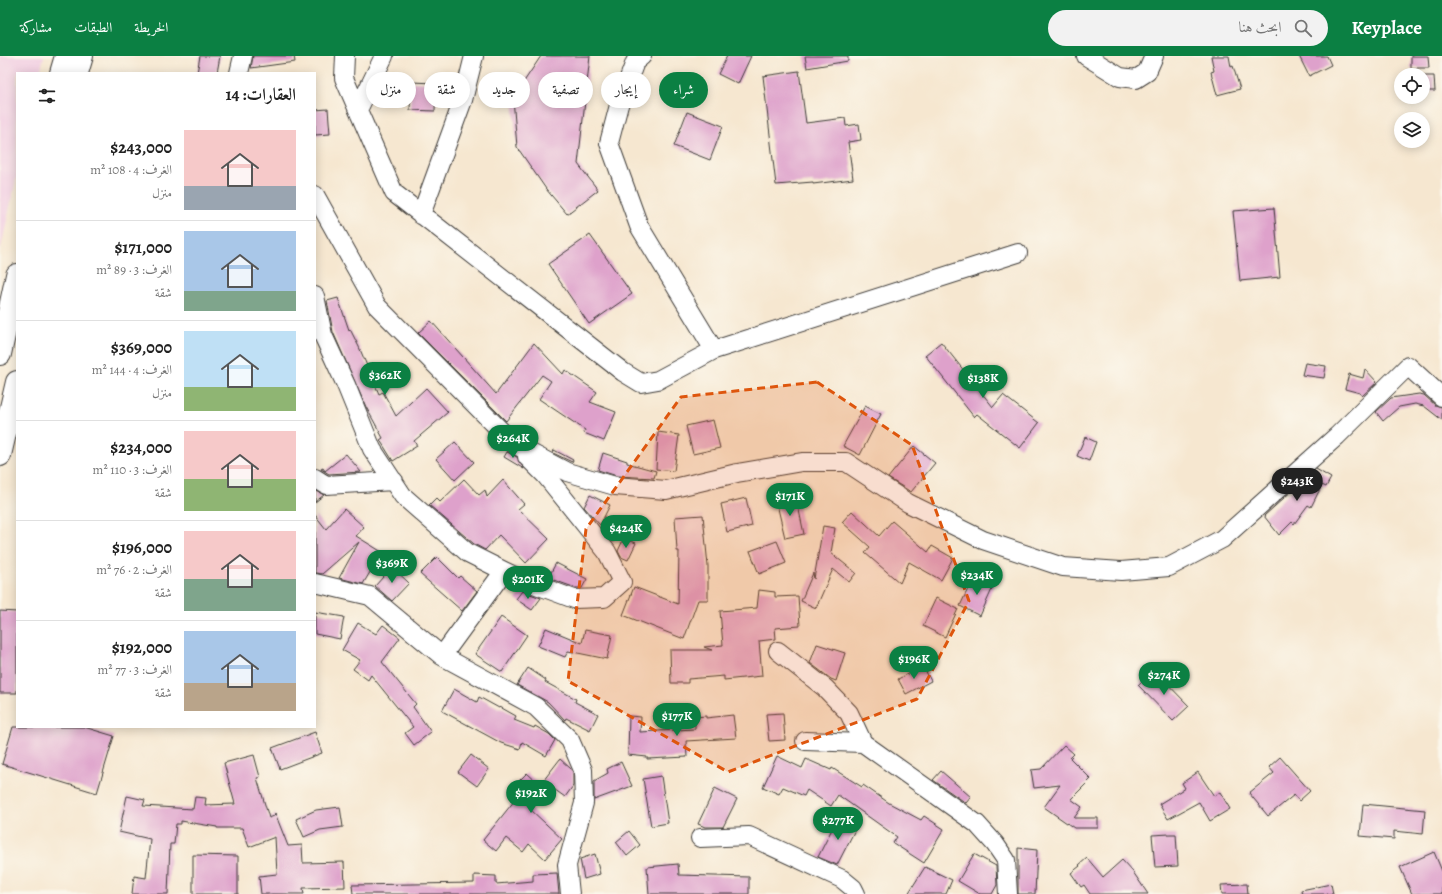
<!DOCTYPE html>
<html lang="ar">
<head>
<meta charset="utf-8">
<style>
	body { margin:0; font-family:Alegreya,Amiri,serif; background:#f2f2f2; color:#222; direction:rtl; height:100vh; display:flex; flex-direction:column; font-size:15px; white-space:nowrap }
	* { box-sizing:border-box; margin:0 }
	p { font-size:13px; color:#767676 }
	.icon { flex:none; width:22px; height:22px; fill:none; stroke:currentColor; stroke-width:2; stroke-linecap:round; stroke-linejoin:round }
	.map { position:relative; flex:1; overflow:hidden; direction:ltr }
	.panel { position:absolute; left:16px; top:16px; width:300px; height:656px; display:flex; flex-direction:column; background:#fff; border-radius:0px; box-shadow:0 2px 10px #0003; direction:rtl }
	.panel>* { flex:none }
	.top-card { position:absolute; left:328px; top:16px; width:380px; height:36px; direction:rtl; display:flex; gap:8px }
	.controls { position:absolute; left:1394px; top:12px; display:grid; gap:8px }
	.controls a { display:grid; place-items:center; width:36px; height:36px; border-radius:50%; background:#fff; box-shadow:0 2px 10px #0003; font-size:20px }
	.price { position:absolute; translate:-50% -34px; padding:0 9px; border-radius:14px; background:#0b8043; color:#fff; font-size:13px; line-height:26px; filter:drop-shadow(0 1px 2px #0008) }
	.price::after { content:''; position:absolute; left:50%; top:24px; width:12px; height:9px; margin-left:-6px; background:inherit; clip-path:polygon(0 0,100% 0,50% 100%) }
	.price.on { background:#222; color:#fff }
	ul { padding:0; list-style:none }
	li { display:flex; align-items:center; gap:12px; height:100px; padding:0 20px }
	li+li { border-top:1px solid #e0e0e0 }
	li span { display:grid; place-items:center; flex:none; width:112px; height:80px; border-radius:0px; color:#555 }
	li>.icon { margin-inline-start:auto }
	span .icon { width:48px; height:48px; fill:#fffc; stroke-width:1 }
	li b { font-size:17px }
	h2 { display:flex; justify-content:space-between; align-items:center; height:48px; padding:0 20px; font-size:17px }
	.tag { padding:0 14px; border-radius:18px; background:#fff; box-shadow:0 2px 10px #0003; font-size:14px; line-height:36px }
	.tag.on { background:#0b8043; color:#fff }
	header { display:flex; align-items:center; gap:24px; box-sizing:border-box; height:56px; padding:0 20px; background:#0b8043; color:#fff }
	header strong { font-size:19px }
	nav { display:flex; gap:22px; margin-inline-start:auto; font-size:14px }
	.search { width:280px; height:36px; background:#f2f2f2; display:flex; align-items:center; gap:10px; box-sizing:border-box; padding:0 14px; border-radius:22px; color:#767676; font-size:15px }
	.map>svg:first-child { display:block }
	.built { fill:#f2cfe2 }
	.building { fill:#dea1cb }
	.lines { fill:none; stroke-linecap:round; stroke-linejoin:round }
	.minor-casing { stroke:#3d3a37; stroke-width:20 }
	.highway-casing { stroke:#3d3a37; stroke-width:24 }
	.minor { stroke:#fff; stroke-width:18 }
	.highway { stroke:#fff; stroke-width:22 }
	.marked { fill:#de560d; fill-opacity:0.2; stroke:#de560d; stroke-width:3; stroke-dasharray:8 5; stroke-linejoin:round }
</style>
</head>
<body>
<header>
<strong>Keyplace</strong>
<div class="search"><svg class="icon" aria-label="search" viewBox="0 0 24 24"><circle cx="10" cy="10" r="6"/><path d="M15 15l6 6"/></svg>ابحث هنا</div>
<nav><a>الخريطة</a><a>الطبقات</a><a>مشاركة</a></nav>
</header>
<div class="map">
<svg width="1442" height="838" viewBox="0 0 1442 838">
	<rect width="100%" height="100%" fill="#fbf7ec"/>
	<filter id="ink" filterUnits="userSpaceOnUse"><feTurbulence type="fractalNoise" baseFrequency=".025" numOctaves="2"/><feDisplacementMap in="SourceGraphic" scale="8" xChannelSelector="R" yChannelSelector="G"/><feConvolveMatrix kernelMatrix="1 2 1 2 8 2 1 2 1" color-interpolation-filters="sRGB"/></filter>
	<filter id="wash" filterUnits="userSpaceOnUse"><feTurbulence type="fractalNoise" baseFrequency=".012" numOctaves="4" result="noise"/><feDisplacementMap in="SourceGraphic" scale="16" xChannelSelector="R" yChannelSelector="G"/><feGaussianBlur stdDeviation="0.9" result="paint"/><feColorMatrix in="noise" values="0 0 0 0 0 0 0 0 0 0 0 0 0 0 0 0 0 1.4 0 .05"/><feComposite in="paint" operator="in"/></filter>
	<g filter="url(#wash)">
		<rect width="100%" height="100%" fill="#f6e7d0"/>
		<path class="built" d="M0,0H44L40,17H17V119L0,196Z"/>
		<g id="blocks">
			<path class="building" d="M200,0H220L217,17H197Z
				M253,0H294L295,6L251,12Z
				M541,0H590L578,108L598,134L567,158L546,133L517,91L513,42Z
				M727,0H751L738,28L718,18Z
				M805,0H848V5L807,12Z
				M1211,0H1229L1231,11L1233,10L1240,33L1217,39L1211,16L1214,15Z
				M1299,0H1327L1331,9L1309,20Z
				M1411,0H1428L1429,12H1411Z
				M799,15L806,67L845,62L846,70L859,68L861,84L848,86L853,123L813,128V126L776,129L763,20Z
				M1423,20H1434L1435,35H1423Z
				M411,26L436,27L435,55L410,54Z
				M328,53L330,78L315,79V54Z
				M687,56L723,70L710,104L674,90Z
				M1274,152L1280,221L1240,225L1233,155Z
				M590,179L632,238L589,268L548,208Z
				M338,242L349,274L350,273L359,291L379,338L383,336L396,360L426,332L448,356L414,385L417,390L393,405L380,384L383,382L366,351L333,276L327,245Z
				M431,265L496,338L534,287L563,318L565,314L597,336L590,346L616,356L604,385L584,377L585,374L539,343L551,325L542,319L506,365L418,277Z
				M941,286L993,351L1003,339L1039,367L1020,392L977,358L974,361L925,299Z
				M1305,307L1326,310L1324,322L1302,319Z
				M1365,313L1377,326L1362,340L1360,337L1345,333L1349,318L1363,322Z
				M1419,338L1424,339L1435,349L1442,351V364L1424,350L1415,348L1399,351L1383,365L1376,356L1391,342Z
				M865,350L881,358L860,399L843,390Z
				M713,364L720,392L693,398L686,370Z
				M658,376L679,379L674,415L656,413Z
				M1085,381L1096,386L1089,405L1077,400Z
				M455,386L474,406L455,424L436,403Z
				M914,390L935,407L911,436L888,422Z
				M554,394L573,404L572,406L553,397Z
				M507,396L517,401L524,413L504,401Z
				M603,397L627,405V407L656,415L654,422L617,420L598,414Z
				M346,398L361,416L329,418L321,413L323,412L325,415Z
				M1316,413L1331,422L1326,431L1322,429L1311,451L1308,449L1294,468L1292,466L1279,479L1264,460Z
				M464,423L479,439L485,434L487,441L503,424L524,448L518,453L549,483L526,507L499,479L485,494L474,488L429,449L436,442L440,446Z
				M315,434L324,439L315,446Z
				M590,439L610,449L600,469L584,451Z
				M796,440L804,478L785,482L776,444Z
				M746,442L752,470L727,476L721,448Z
				M344,453L364,471L356,480L382,496L363,528L339,522L359,486L322,518L315,517V459L326,473Z
				M852,455L879,480L892,465L928,496L932,490L953,502L941,524L909,506L900,527L865,497L870,491L842,466Z
				M703,459L708,510V544H698L684,583L623,559L634,531L678,548L679,495H677L675,461Z
				M605,466L618,471L613,486L603,474Z
				M823,470L835,472L831,497L856,517L849,526L833,513L816,552L801,545L813,517L814,523Z
				M624,482L636,487L628,504L621,501L618,495Z
				M777,485L786,507L759,518L750,495Z
				M437,501L458,522L460,520L477,535L462,555L420,518Z
				M556,507L587,523L582,532H576L548,522Z
				M392,511L409,527L392,545L375,530Z
				M974,520L994,529L980,560L960,550Z
				M759,534L775,536V541L798,540L800,570L775,572L776,583L759,585L762,620L724,624V620L688,623V627H671L670,594H712L704,591L723,589L720,555L757,552Z
				M522,535L541,542L532,554L516,543Z
				M936,542L958,553L945,581L923,570Z
				M0,555L17,556V637H0Z
				M315,556L344,561L340,583L315,578Z
				M501,561L527,579L502,616L475,598Z
				M358,567L376,578L383,569L400,582L382,606L416,648L413,651L431,676L414,689L405,677L413,671L371,619L368,624L353,613L360,604L342,594Z
				M546,572L582,587L585,574L612,579L607,603L568,595L565,601L538,590Z
				M817,588L845,597L836,625L831,623L810,607Z
				M923,610L931,625L906,638L898,623Z
				M528,612L546,624L545,626L576,643L575,646L598,658L590,674L566,662L565,664L548,646L517,629Z
				M1154,614L1189,650L1173,665L1138,629Z
				M454,633L477,646L479,641L499,652L500,651L516,660L514,664L534,672L535,670L549,678L555,684L546,700L522,686L520,693L501,687L442,655Z
				M783,657L785,684L769,685L766,658Z
				M733,659L736,682L686,685L687,701L647,703V701L628,699L629,660L641,661L640,676L695,673V661L706,660V662Z
				M13,671H84L114,680L97,737L2,708Z
				M315,676L322,697L280,713L272,692Z
				M1064,689L1074,698L1070,702L1091,723L1071,743L1082,751L1074,762H1098V772H1074L1044,751L1060,729L1034,732L1031,714L1041,713Z
				M254,699L260,721L257,722L269,762L274,760L275,757L288,790L302,789L303,807L344,806L345,831L303,832L304,838H261L259,820L277,818L275,781L249,791L242,772H217V771L181,765V768H176L174,788H170L168,838H132L134,820L146,822L150,783L119,776L127,740L145,744L143,750L193,753L195,741L206,742L205,749L235,748L224,707Z
				M471,699L489,713L477,730L458,716Z
				M777,700L802,712L806,703L831,714L832,712L862,731L863,729L889,747L921,764L924,760L944,773L924,807L893,787L897,781L838,739L831,750L807,734L804,740L783,731L779,738L763,731Z
				M1280,701L1310,735L1299,745L1294,739L1268,760L1249,737L1274,717L1269,711Z
				M560,703L570,712L573,716V730L565,741L551,731L530,753L562,783L545,803L529,788L523,796L506,782L496,795L483,784L519,739L512,732L527,717L540,729Z
				M621,706L632,730L594,744V725L608,717L607,713Z
				M941,715L971,741L966,747L933,724Z
				M1198,716L1214,740L1220,736L1230,753L1210,765L1199,746L1168,763L1159,748L1185,732L1182,727Z
				M661,720L668,767L651,770L643,723Z
				M715,732L737,743L723,771H705L698,768Z
				M1363,748L1425,754L1423,778L1394,775V783L1360,780Z
				M340,751L343,771L320,774L304,781L296,763L316,754Z
				M838,761L857,770L837,809L818,801Z
				M629,775L640,789L627,800L616,786Z
				M1170,778H1176L1178,810L1155,811L1152,779Z
				M1018,792L1037,794L1035,838H1018Z
				M1434,796L1442,815V838H1412L1400,811Z
				M595,798L600,818L584,823L580,803Z
				M974,798L996,810L997,829L992,838H980L958,825Z
				M193,799L238,800V838H193Z
				M1087,802L1103,821L1122,804L1133,816L1148,838H1090L1084,829L1081,831L1071,817L1080,810L1079,809Z
				M678,808L679,819L749,821V838H649L647,811Z
				M925,811L952,824L946,838H908Z
				M557,817L559,838H353L352,829L474,827V819L496,820V828L533,825V818Z
				M1247,828L1248,838H1222L1221,829Z
				M1331,828L1333,838H1302L1301,834Z"/>
		</g>
	</g>
	<g filter="url(#ink)">
		<use href="#blocks" fill-opacity="0" stroke="#3d3a37" stroke-width="1"/>
		<g class="lines">
			<g class="minor-casing">
				<path id="minor" d="M345,0L344,22L394,137L623,316L641,327L658,324L714,294L1018,197
					M642,0L635,6L619,49L609,87L639,170L714,294
					M1086,0L1120,21L1136,23L1147,16L1154,0
					M239,17L243,0
					M358,54L384,0
					M315,139L377,250L514,388L567,416L615,430L666,434L737,417L802,406H846L908,447L983,484L1063,511L1121,515L1169,511L1222,483L1337,380L1408,310L1442,341
					M421,159L463,44L474,0
					M315,240L323,279L346,329L372,393L403,440L468,497L504,515L523,524L574,543L604,542L622,526L607,496L546,420L527,401
					M315,422L326,429L394,425
					M315,527L370,540L442,600L536,651L570,684L583,714L584,747L567,809L570,838
					M778,595L825,632L849,657L863,687L977,768L995,788L1006,804L1008,838
					M442,600L504,515
					M805,685L863,687
					M700,782L749,780L842,823L853,832L856,838"/>
			</g>
			<g class="highway-casing">
				<path id="highway" d="M61,17L66,0
					M77,17L82,0
					M0,298L17,219
					M0,399L17,326"/>
			</g>
			<use href="#minor" class="minor"/>
			<use href="#highway" class="highway"/>
		</g>
	</g>
	<path class="marked" d="M817,326L912,389L969,545L917,643L728,716L568,625L586,473L681,341Z"/>
</svg>
<div class="controls">
<a><svg class="icon" aria-label="locate" viewBox="0 0 24 24"><circle cx="12" cy="12" r="6"/><path d="M12 2v4M12 18v4M2 12h4M18 12h4"/></svg></a>
<a><svg class="icon" aria-label="layers" viewBox="0 0 24 24"><path d="M12 4l9 5-9 5-9-5zM3 14l9 5 9-5"/></svg></a>
</div>
<b class="price" style="left:385px;top:340px">$362K</b>
<b class="price" style="left:983px;top:343px">$138K</b>
<b class="price" style="left:513px;top:403px">$264K</b>
<b class="price on" style="left:1297px;top:446px">$243K</b>
<b class="price" style="left:790px;top:461px">$171K</b>
<b class="price" style="left:626px;top:493px">$424K</b>
<b class="price" style="left:392px;top:528px">$369K</b>
<b class="price" style="left:977px;top:540px">$234K</b>
<b class="price" style="left:528px;top:544px">$201K</b>
<b class="price" style="left:914px;top:624px">$196K</b>
<b class="price" style="left:1164px;top:640px">$274K</b>
<b class="price" style="left:677px;top:681px">$177K</b>
<b class="price" style="left:531px;top:758px">$192K</b>
<b class="price" style="left:838px;top:785px">$277K</b>
<div class="top-card">
<a class="tag on">شراء</a>
<a class="tag">إيجار</a>
<a class="tag">تصفية</a>
<a class="tag">جديد</a>
<a class="tag">شقة</a>
<a class="tag">منزل</a>
</div>
<section class="panel">
<h2>العقارات: 14<svg class="icon" aria-label="filters" viewBox="0 0 24 24"><path d="M4 7h16M4 17h16"/><circle cx="9" cy="7" r="2"/><circle cx="15" cy="17" r="2"/></svg></h2>
<ul>
<li><span style="background:linear-gradient(#f6c9c9 70%,#9aa5b1 0)"><svg class="icon" aria-label="home" viewBox="0 0 24 24"><path d="M3 11l9-7 9 7M6 9v11h12V9"/></svg></span><div><b>$243,000</b><p>الغرف: 4 · 108 m²</p><p>منزل</p></div></li>
<li><span style="background:linear-gradient(#a9c7e8 75%,#7fa58c 0)"><svg class="icon" aria-label="home" viewBox="0 0 24 24"><path d="M3 11l9-7 9 7M6 9v11h12V9"/></svg></span><div><b>$171,000</b><p>الغرف: 3 · 89 m²</p><p>شقة</p></div></li>
<li><span style="background:linear-gradient(#bfe0f5 70%,#8fb573 0)"><svg class="icon" aria-label="home" viewBox="0 0 24 24"><path d="M3 11l9-7 9 7M6 9v11h12V9"/></svg></span><div><b>$369,000</b><p>الغرف: 4 · 144 m²</p><p>منزل</p></div></li>
<li><span style="background:linear-gradient(#f6c9c9 60%,#8fb573 0)"><svg class="icon" aria-label="home" viewBox="0 0 24 24"><path d="M3 11l9-7 9 7M6 9v11h12V9"/></svg></span><div><b>$234,000</b><p>الغرف: 3 · 110 m²</p><p>شقة</p></div></li>
<li><span style="background:linear-gradient(#f6c9c9 60%,#7fa58c 0)"><svg class="icon" aria-label="home" viewBox="0 0 24 24"><path d="M3 11l9-7 9 7M6 9v11h12V9"/></svg></span><div><b>$196,000</b><p>الغرف: 2 · 76 m²</p><p>شقة</p></div></li>
<li><span style="background:linear-gradient(#a9c7e8 65%,#b9a48a 0)"><svg class="icon" aria-label="home" viewBox="0 0 24 24"><path d="M3 11l9-7 9 7M6 9v11h12V9"/></svg></span><div><b>$192,000</b><p>الغرف: 3 · 77 m²</p><p>شقة</p></div></li>
</ul>
</section>
</div>
</body>
</html>
